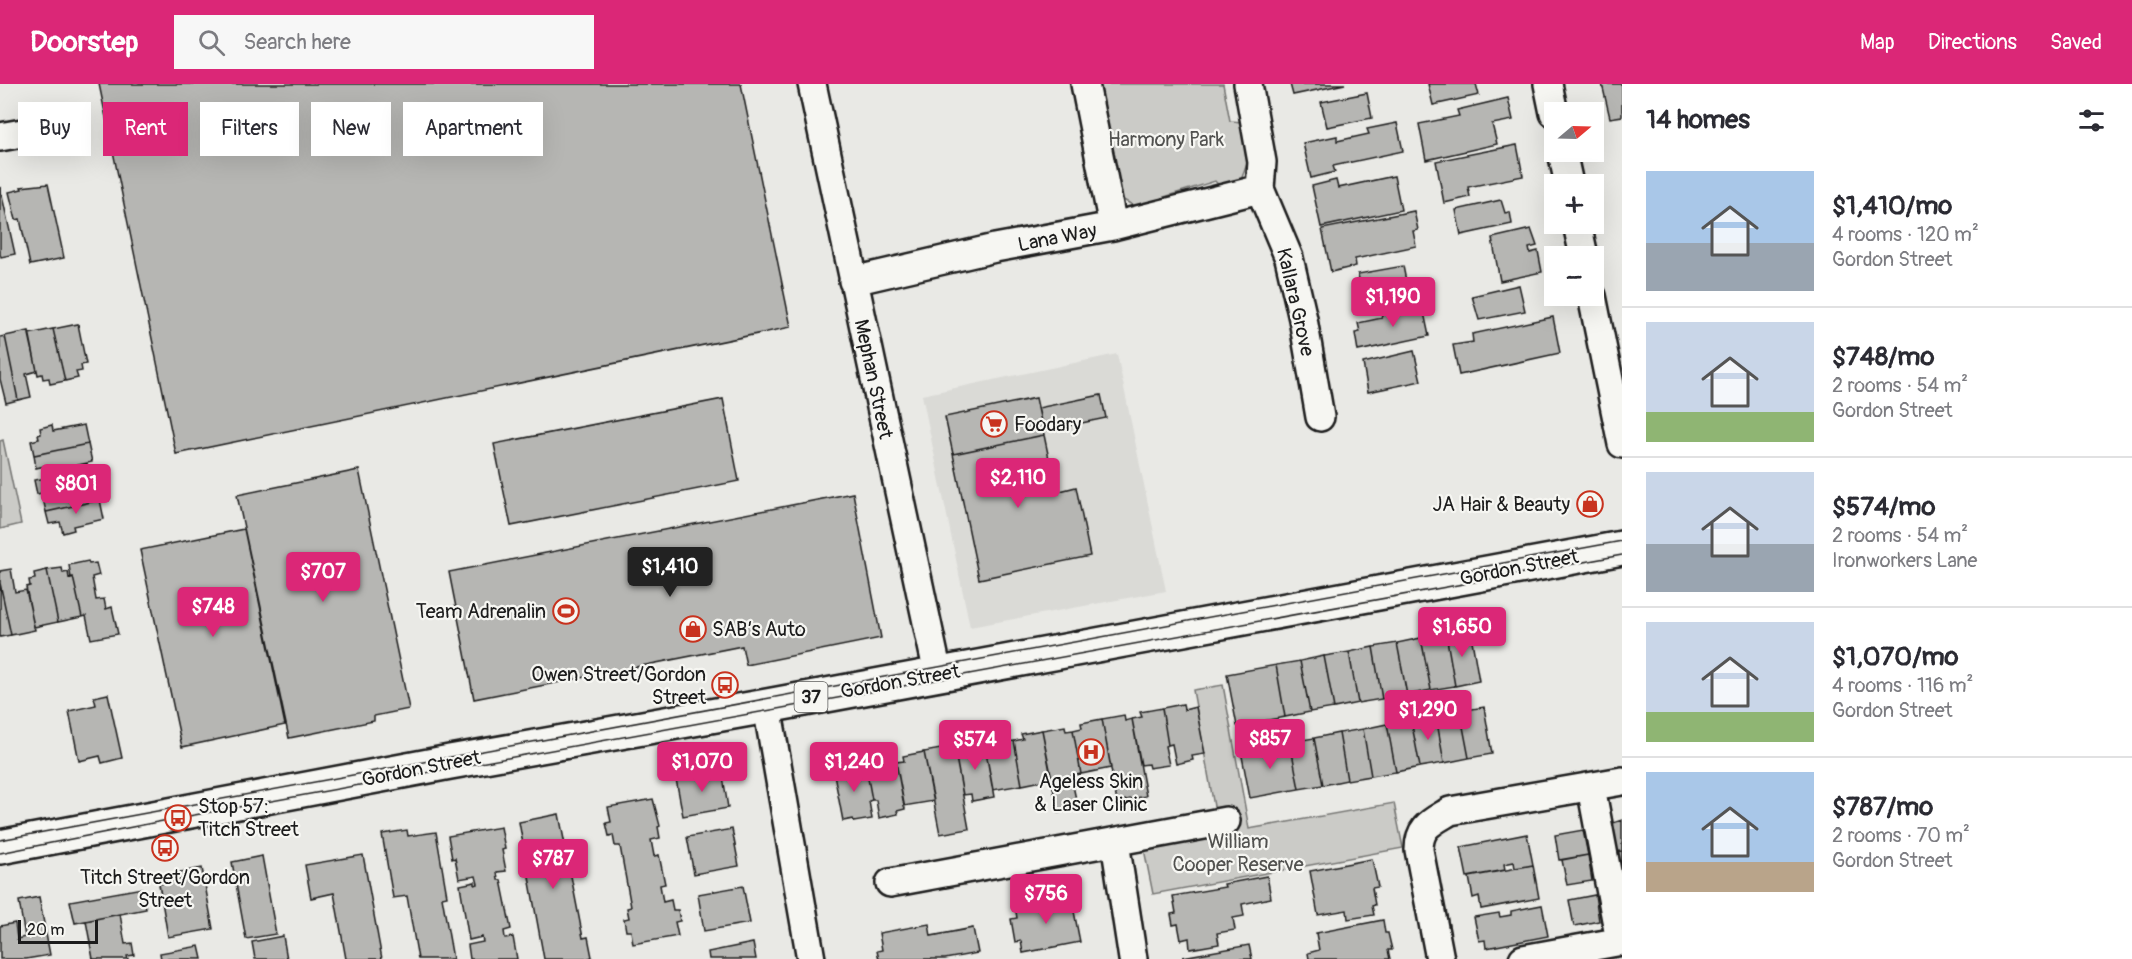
<!DOCTYPE html>
<html lang="en">
<head>
<meta charset="utf-8">
<style>
	body { margin:0; font-family:Pangolin,sans-serif; background:#f7f7f7; color:#2b2b33; height:100vh; display:flex; flex-direction:column; font-size:22px; white-space:nowrap }
	* { box-sizing:border-box; margin:0 }
	p { font-size:20px; color:#7c7c81 }
	.icon { flex:none; width:33px; height:33px; fill:none; stroke:currentColor; stroke-width:2; stroke-linecap:round; stroke-linejoin:round }
	.map { position:relative; flex:1; overflow:hidden }
	.drawer { display:flex; flex-direction:column; background:#fff; width:510px }
	.drawer>* { flex:none }
	.banner { position:absolute; left:18px; top:18px; width:570px; height:54px; display:flex; gap:12px }
	.needle { width:39px; rotate:71deg }
	.fabs { position:absolute; left:1544px; top:18px; display:grid; gap:12px }
	.fabs a { display:grid; place-items:center; width:60px; height:60px; border-radius:0px; background:#fff; box-shadow:0 6px 24px #0002; font-size:30px }
	.scale { position:absolute; left:18px; bottom:15px; width:80px; box-sizing:border-box; padding-left:6px; border:3px solid #1c1c1c; border-top:0; font-size:16px; line-height:21px; white-space:nowrap; color:#1c1c1c; -webkit-text-stroke:4px #f6f6f2; paint-order:stroke }
	.price { position:absolute; translate:-50% -51px; padding:0 14px; border-radius:6px; background:#db2777; color:#fff; font-size:20px; line-height:39px; filter:drop-shadow(0 2px 3px #0008) }
	.price::after { content:''; position:absolute; left:50%; top:36px; width:18px; height:14px; margin-left:-9px; background:inherit; clip-path:polygon(0 0,100% 0,50% 100%) }
	.price.selected { background:#222; color:#fff }
	ul { padding:0; list-style:none }
	li { display:flex; align-items:center; gap:18px; height:150px; padding:0 24px }
	li+li { border-top:2px solid #e1e1e2 }
	li span { display:grid; place-items:center; flex:none; width:168px; height:120px; border-radius:0px; color:#555 }
	li>.icon { margin-inline-start:auto }
	span .icon { width:72px; height:72px; fill:#fffc; stroke-width:1 }
	li b { font-size:26px }
	h2 { display:flex; justify-content:space-between; align-items:center; height:72px; padding:0 24px; font-size:26px }
	.tag { padding:0 21px; border-radius:0px; background:#fff; box-shadow:0 6px 24px #0002; font-size:21px; line-height:54px }
	.tag.selected { background:#db2777; color:#fff }
	header { display:flex; align-items:center; gap:36px; box-sizing:border-box; height:84px; padding:0 30px; background:#db2777; color:#fff }
	header strong { font-size:28px }
	nav { display:flex; gap:33px; margin-inline-start:auto; font-size:21px }
	.search { width:420px; height:54px; background:#f7f7f7; display:flex; align-items:center; gap:15px; box-sizing:border-box; padding:0 21px; border-radius:0px; color:#7c7c81; font-size:22px }
	main { display:flex; flex:1; min-height:0 }
	.map>svg:first-child { display:block }
	.built { fill:#dadad6 }
	.green { fill:#cbcbc7; stroke:#747472; stroke-width:1.5 }
	.building { fill:#b6b6b3; stroke:#1c1c1c; stroke-width:1.5 }
	.lines { fill:none; stroke-linecap:round; stroke-linejoin:round }
	.minor-casing { stroke:#1c1c1c; stroke-width:32 }
	.primary-casing { stroke:#1c1c1c; stroke-width:38 }
	.minor { stroke:#f6f6f2; stroke-width:27 }
	.primary { stroke:#f6f6f2; stroke-width:33 }
	.tram { stroke:#1c1c1c; stroke-width:1.5 }
	.labels { text-anchor:middle; stroke-width:4.5; stroke-linejoin:round; paint-order:stroke }
	.shield { fill:#f6f6f2; stroke:#5d5d5c; stroke-width:1.5 }
	.shield-label { font-size:18px; font-weight:bold; fill:#1c1c1c }
	.park-label { font-size:20px; fill:#51514f; stroke:#f6f6f2 }
	.street-label { font-size:20px; fill:#1c1c1c; stroke:#f6f6f2 }
	.poi-label { font-size:20px; fill:#1c1c1c; stroke:#f6f6f2; text-anchor:start }
</style>
</head>
<body>
<header>
<strong>Doorstep</strong>
<div class="search"><svg class="icon" aria-label="search" viewBox="0 0 24 24"><circle cx="10" cy="10" r="6"/><path d="M15 15l6 6"/></svg>Search here</div>
<nav><a>Map</a><a>Directions</a><a>Saved</a></nav>
</header>
<main>
<div class="map">
<svg width="1622" height="875" viewBox="0 0 1622 875">
	<rect width="100%" height="100%" fill="#e9e9e5"/>
	<filter id="ink" filterUnits="userSpaceOnUse"><feTurbulence type="fractalNoise" baseFrequency=".0167" numOctaves="2"/><feDisplacementMap in="SourceGraphic" scale="12" xChannelSelector="R" yChannelSelector="G"/><feConvolveMatrix kernelMatrix="1 2 1 2 8 2 1 2 1" color-interpolation-filters="sRGB"/></filter>
	<g filter="url(#ink)">
		<path class="built" d="M1117,270L1166,507L970,543L922,311Z"/>
		<path class="green" d="M1098,0H1223L1230,37L1243,38L1250,72L1241,96L1222,105L1215,97L1164,113V124C1145,125 1139,126 1122,115Z
			M3,356L21,440L0,445V357Z
			M1223,601L1249,745L1394,719L1403,764L1153,810L1144,765L1219,750L1193,606Z"/>
		<path class="building" d="M99,0H741L791,243L176,370Z
			M1290,0H1345L1293,11Z
			M1428,0H1476L1479,11L1433,21Z
			M1602,0H1622V32L1610,34Z
			M1367,9L1372,34L1327,43L1321,18Z
			M1508,14L1513,36L1492,40L1497,60L1426,76L1419,40L1459,32L1457,26Z
			M1397,39L1403,67L1333,82L1335,88L1311,94L1303,59L1337,52V57L1369,50L1367,45Z
			M1517,61L1523,92L1468,103L1470,113L1444,119L1436,77Z
			M1394,92L1401,126L1321,143L1312,102L1336,96L1338,104Z
			M48,100L64,174L30,181L20,135L16,136L9,108L22,105L21,103Z
			M0,103L15,170L1,173L0,170Z
			M1501,116L1505,129L1510,128L1512,140L1461,151L1456,126Z
			M1414,127L1418,146L1413,147L1416,162L1355,175L1356,182L1331,188L1322,145Z
			M1531,145L1537,162L1529,164L1530,169L1538,167L1542,188L1500,197L1492,154Z
			M1403,182L1408,207L1363,216L1358,190Z
			M1519,201L1525,227L1479,236L1472,212Z
			M1422,219L1429,252L1358,267L1355,249L1360,248L1358,239L1382,234L1381,227Z
			M1553,233L1560,269L1459,291L1453,261L1473,258L1472,250Z
			M78,240L86,280L81,281L82,287L76,288L78,294L65,297L53,245Z
			M53,245L65,297L50,300L49,294L43,295L42,290L38,291L29,250Z
			M29,247L37,287L26,290L31,313L18,316L5,252Z
			M5,252L18,316L6,319L0,295V253Z
			M1414,267L1421,297L1368,308L1363,279Z
			M1101,311L1106,334L1043,347L1038,324Z
			M1036,314L1044,351L953,370L945,333Z
			M723,315L739,397L511,442L494,360Z
			M52,341L53,347L84,341L88,360L34,371L31,357L39,355L38,351L41,350L40,344Z
			M1044,351L1056,408L1076,403L1090,472L979,495L953,370Z
			M88,360L92,378L46,388L45,382L36,384L34,371Z
			M87,380L92,398L37,410L34,396L47,394L46,388Z
			M359,386L409,625L374,632V637L289,654L237,411Z
			M96,397L100,416L46,428L43,414L51,412L50,407Z
			M853,409L881,554L746,581L742,562L474,615L449,488Z
			M100,416L104,435L73,442L74,446L63,449L60,438L49,440L46,428Z
			M244,445L285,641L182,663L140,466Z
			M88,477L89,480L96,479L99,491L92,493L96,516L104,515L106,525L112,523L118,550L91,555L86,532L82,533L73,493L71,494L69,481Z
			M62,484L63,489L68,488L69,494L73,493L82,533L58,538L47,486Z
			M11,485L15,508L26,506L35,546L11,551L0,499V487Z
			M47,486L58,538L34,543L26,503L30,502L29,496L35,495L34,489Z
			M0,499L11,551L0,553Z
			M1470,545L1479,597L1455,602L1446,550Z
			M1446,550L1455,602L1431,606L1421,554Z
			M1421,554L1431,606L1407,611L1397,559Z
			M1397,559L1407,611L1382,615L1373,563Z
			M1373,563L1382,615L1358,619L1349,568Z
			M1349,568L1358,619L1334,624L1324,572Z
			M1324,572L1334,624L1310,628L1300,577Z
			M1300,577L1310,628L1285,633L1276,581Z
			M1276,581L1285,633L1237,642L1227,590Z
			M108,610L122,674L102,679L100,672L79,677L69,627L96,621L94,613Z
			M1183,620L1184,626L1196,623L1205,670L1192,672L1193,676L1176,680L1172,660L1168,661L1162,624Z
			M1484,623L1492,670L1469,674L1460,627Z
			M1162,624L1168,661L1165,662L1169,681L1149,684L1148,680L1141,681L1132,635L1142,633L1140,628Z
			M1460,627L1469,674L1444,679L1436,632Z
			M1124,631L1125,637L1132,635L1146,712L1117,718L1102,635Z
			M1436,632L1444,679L1420,683L1411,636Z
			M1102,635L1111,684L1081,690L1073,646L1082,644L1081,639Z
			M1411,636L1420,683L1396,688L1387,640Z
			M1387,640L1396,688L1371,692L1363,645Z
			M1065,642L1066,647L1073,646L1081,690L1071,692L1078,725L1058,729L1042,646Z
			M1363,645L1371,692L1347,696L1339,649Z
			M1042,646L1052,695L1022,701L1014,657L1023,655L1021,650Z
			M1339,649L1347,696L1323,701L1314,654Z
			M1005,653L1006,658L1014,657L1022,701L993,706L984,657Z
			M1314,654L1323,701L1299,705L1290,658Z
			M984,657L994,713L972,717L971,710L963,711L955,668L963,666L962,661Z
			M1290,658L1299,705L1250,714L1241,667Z
			M946,664L947,669L955,668L969,745L940,750L924,668Z
			M924,668L934,717L904,722L896,678L904,677L903,672Z
			M888,675V680L896,678L905,725L897,727L898,730L879,734L876,716H872L865,678Z
			M865,678L872,716L869,717L872,735L854,738L853,735L843,737L834,690L845,688L844,683Z
			M722,686L728,724L683,732L676,695Z
			M653,715L660,742L658,743L660,754L651,756L654,772L659,771L665,800L660,801L663,818L671,816L673,826H678L680,837L675,838L678,852L633,860L631,847H626L624,835L629,834L627,824L631,823L620,762H615L613,751L609,752L606,739L611,738L608,723Z
			M559,730L583,854L588,853L592,873L586,875H544L519,738Z
			M1622,736V767L1613,768L1607,741Z
			M501,743L505,765L502,766L506,787L497,788L498,796H501L511,845L504,847L505,854L513,853L517,875H470L468,861L483,858L482,853L469,856L460,801L475,798V801L478,800L476,792L459,795L455,774L452,775L448,752Z
			M732,745L739,782L694,790L687,753Z
			M407,746L408,752L436,748L447,812L442,813L453,875H418L407,812L393,814L382,750Z
			M1583,746L1588,771L1559,776L1555,751Z
			M1527,750L1533,781L1515,784L1514,778L1504,780L1505,786L1467,793L1461,763Z
			M1622,767V791L1617,792L1613,768Z
			M363,771L382,875H346L334,809L311,814L305,781Z
			M1588,771L1592,797L1567,801L1562,776Z
			M262,772L276,850L246,855L232,778Z
			M1372,775L1378,803L1372,804L1375,821L1372,822L1374,831L1348,835L1347,826L1318,831L1310,787Z
			M1533,781L1539,814L1481,825L1479,812L1473,814L1469,793Z
			M202,784L213,845L168,853L159,800L181,796L180,788Z
			M1267,792L1271,814L1242,820L1244,832L1233,834L1235,846L1217,849L1219,860L1190,865L1189,854L1181,856L1178,840L1173,841L1171,830L1176,829L1173,812L1225,803L1224,800Z
			M743,802L750,839L704,847L698,810Z
			M142,804L146,825L75,839L70,817Z
			M1595,811L1599,837L1574,842L1569,816Z
			M1071,812L1080,858L1023,869L1021,857L1015,858L1011,835L1017,834L1015,822Z
			M39,813L50,871L26,875H0V842L15,839L17,855L25,853L19,817Z
			M1542,821L1548,852L1486,864L1485,856L1479,857L1474,833L1499,829L1500,833L1511,831V827Z
			M120,830L125,860L132,859L134,871L127,872L128,875H93L86,837Z
			M1383,836L1385,849H1388L1392,866H1388L1390,875H1309L1308,869L1319,866L1316,849Z
			M929,840L931,852L973,844L978,869L945,875H879L877,867L882,866L879,849Z
			M283,852L287,875H255L252,858Z
			M753,859L756,875H709L708,868Z
			M1249,861L1252,875H1183V873Z
			M199,862L202,875H161L160,869Z"/>
		<g class="lines">
			<g class="minor-casing">
				<path id="minor" d="M812,0L938,590
					M1085,0L1113,142
					M1248,0L1262,78L1260,105L1289,174L1303,235L1320,333
					M1548,0L1554,29
					M0,53L28,48
					M1562,68L1569,100
					M1577,140L1584,172
					M853,197L995,164L1113,142L1260,105
					M1592,212L1622,360
					M767,622L811,875
					M1591,703L1620,857
					M1115,758L1133,875
					M890,799L1226,737
					M1440,875L1419,766C1419,742 1432,738 1450,727L1622,697
					M1523,875L1622,857"/>
			</g>
			<g class="primary-casing">
				<path id="primary" d="M0,763L450,678L767,622L1622,464"/>
			</g>
			<use href="#minor" class="minor"/>
			<use href="#primary" class="primary"/>
			<path class="tram" d="M0,756L1622,457
				M0,769L178,734L1622,471"/>
		</g>
	</g>
	<defs>
		<g id="supermarket-ring" transform="scale(1.35)"><circle r="9.5" fill="#f6f6f2" stroke="#c8321e" stroke-width="1.5"/><path d="M-6-5.5h2.5l.6 2H6L4.5 2H-2.5L-4.4-4H-6ZM-1.5 3.2a1.3 1.3 0 1 0 .1 0ZM3 3.2a1.3 1.3 0 1 0 .1 0Z" fill="#c8321e"/></g>
		<g id="shop-ring" transform="scale(1.35)"><circle r="9.5" fill="#f6f6f2" stroke="#c8321e" stroke-width="1.5"/><path d="M-5-2.5h2.3a2.7 3.5 0 0 1 5.4 0H5L5.5 6h-11ZM-1.5-2.5h3a1.5 2.3 0 0 0-3 0Z" fill="#c8321e"/></g>
		<g id="stadium-ring" transform="scale(1.35)"><circle r="9.5" fill="#f6f6f2" stroke="#c8321e" stroke-width="1.5"/><path d="M0-5a6.5 5 0 1 0 0 10a6.5 5 0 1 0 0-10ZM-3.5-1.8h7v3.6h-7Z" fill="#c8321e"/></g>
		<g id="bus-ring" transform="scale(1.35)"><circle r="9.5" fill="#f6f6f2" stroke="#c8321e" stroke-width="1.5"/><path d="M-5-6H5V4H4V6H2V4H-2V6H-4V4H-5ZM-3.5-4V0h7V-4ZM-3.5 1.2v1.5H-2V1.2ZM2 1.2v1.5H3.5V1.2Z" fill="#c8321e"/></g>
		<g id="hospital-ring" transform="scale(1.35)"><circle r="9.5" fill="#f6f6f2" stroke="#c8321e" stroke-width="1.5"/><path d="M-5-5h3v3.5h4V-5h3V5h-3V1.5h-4V5h-3Z" fill="#c8321e"/></g>
	</defs>
	<g fill-rule="evenodd">
		<use href="#supermarket-ring" x="994" y="340"/>
		<use href="#shop-ring" x="1590" y="420"/>
		<use href="#stadium-ring" x="566" y="527"/>
		<use href="#shop-ring" x="693" y="545"/>
		<use href="#bus-ring" x="725" y="601"/>
		<use href="#hospital-ring" x="1091" y="668"/>
		<use href="#bus-ring" x="178" y="734"/>
		<use href="#bus-ring" x="165" y="764"/>
	</g>
	<g class="labels">
		<rect class="shield" x="794.5" y="598" width="33" height="30" rx="4.5"/>
		<g class="shield-label">
			<text x="811" y="619">37</text>
		</g>
		<g class="park-label">
			<text x="1166" y="62">Harmony Park</text>
			<text x="1238" y="764">William<tspan x="1238" dy="23">Cooper Reserve</tspan></text>
		</g>
		<g class="street-label">
			<text transform="translate(1057 153) rotate(-11)" y="7">Lana Way</text>
			<text transform="translate(1296 218) rotate(77)" y="7">Kallara Grove</text>
			<text transform="translate(874 295) rotate(78)" y="7">Mephan Street</text>
			<text transform="translate(1519 483) rotate(-11)" y="7">Gordon Street</text>
			<text transform="translate(900 597) rotate(-10)" y="7">Gordon Street</text>
			<text transform="translate(421 684) rotate(-11)" y="7">Gordon Street</text>
		</g>
		<g class="poi-label">
			<text x="1014" y="347">Foodary</text>
			<text x="1570" y="427" text-anchor="end">JA Hair &amp; Beauty</text>
			<text x="546" y="534" text-anchor="end">Team Adrenalin</text>
			<text x="712" y="552">SAB’s Auto</text>
			<text x="706" y="597" text-anchor="end">Owen Street/Gordon<tspan x="706" dy="23">Street</tspan></text>
			<text x="1091" y="704" text-anchor="middle">Ageless Skin<tspan x="1091" dy="23">&amp; Laser Clinic</tspan></text>
			<text x="198" y="729">Stop 57:<tspan x="198" dy="23">Titch Street</tspan></text>
			<text x="165" y="800" text-anchor="middle">Titch Street/Gordon<tspan x="165" dy="23">Street</tspan></text>
		</g>
	</g>
</svg>
<div class="fabs">
<a><svg class="needle" viewBox="-14 -14 28 28"><path d="M0-13l5 13h-10z" fill="#e53935"/><path d="M0 13l5-13h-10z" fill="#7c7c81"/></svg></a>
<a>+</a>
<a>−</a>
</div>
<div class="scale">20 m</div>
<b class="price" style="left:1393px;top:244px">$1,190</b>
<b class="price" style="left:1018px;top:425px">$2,110</b>
<b class="price" style="left:76px;top:431px">$801</b>
<b class="price selected" style="left:670px;top:514px">$1,410</b>
<b class="price" style="left:323px;top:519px">$707</b>
<b class="price" style="left:213px;top:554px">$748</b>
<b class="price" style="left:1462px;top:574px">$1,650</b>
<b class="price" style="left:1428px;top:657px">$1,290</b>
<b class="price" style="left:1270px;top:686px">$857</b>
<b class="price" style="left:975px;top:687px">$574</b>
<b class="price" style="left:702px;top:709px">$1,070</b>
<b class="price" style="left:854px;top:709px">$1,240</b>
<b class="price" style="left:553px;top:806px">$787</b>
<b class="price" style="left:1046px;top:841px">$756</b>
<div class="banner">
<a class="tag">Buy</a>
<a class="tag selected">Rent</a>
<a class="tag">Filters</a>
<a class="tag">New</a>
<a class="tag">Apartment</a>
</div>
</div>
<section class="drawer">
<h2>14 homes<svg class="icon" aria-label="filters" viewBox="0 0 24 24"><path d="M4 7h16M4 17h16"/><circle cx="9" cy="7" r="2"/><circle cx="15" cy="17" r="2"/></svg></h2>
<ul>
<li><span style="background:linear-gradient(#a9c7e8 60%,#9aa5b1 0)"><svg class="icon" aria-label="home" viewBox="0 0 24 24"><path d="M3 11l9-7 9 7M6 9v11h12V9"/></svg></span><div><b>$1,410/mo</b><p>4 rooms · 120 m²</p><p>Gordon Street</p></div></li>
<li><span style="background:linear-gradient(#c9d6e8 75%,#8fb573 0)"><svg class="icon" aria-label="home" viewBox="0 0 24 24"><path d="M3 11l9-7 9 7M6 9v11h12V9"/></svg></span><div><b>$748/mo</b><p>2 rooms · 54 m²</p><p>Gordon Street</p></div></li>
<li><span style="background:linear-gradient(#c9d6e8 60%,#9aa5b1 0)"><svg class="icon" aria-label="home" viewBox="0 0 24 24"><path d="M3 11l9-7 9 7M6 9v11h12V9"/></svg></span><div><b>$574/mo</b><p>2 rooms · 54 m²</p><p>Ironworkers Lane</p></div></li>
<li><span style="background:linear-gradient(#c9d6e8 75%,#8fb573 0)"><svg class="icon" aria-label="home" viewBox="0 0 24 24"><path d="M3 11l9-7 9 7M6 9v11h12V9"/></svg></span><div><b>$1,070/mo</b><p>4 rooms · 116 m²</p><p>Gordon Street</p></div></li>
<li><span style="background:linear-gradient(#a9c7e8 75%,#b9a48a 0)"><svg class="icon" aria-label="home" viewBox="0 0 24 24"><path d="M3 11l9-7 9 7M6 9v11h12V9"/></svg></span><div><b>$787/mo</b><p>2 rooms · 70 m²</p><p>Gordon Street</p></div></li>
</ul>
</section>
</main>
</body>
</html>
